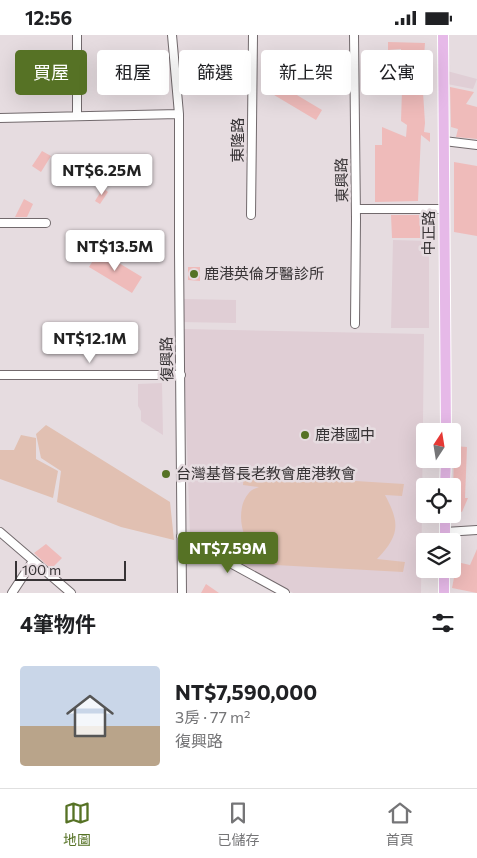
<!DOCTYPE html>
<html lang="zh-TW">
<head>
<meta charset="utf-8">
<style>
	body { margin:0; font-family:Commissioner,"Noto Sans TC",sans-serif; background:#f2f2f2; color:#202124; height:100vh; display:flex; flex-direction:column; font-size:19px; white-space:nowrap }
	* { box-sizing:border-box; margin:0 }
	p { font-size:16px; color:#757577 }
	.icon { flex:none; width:28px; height:28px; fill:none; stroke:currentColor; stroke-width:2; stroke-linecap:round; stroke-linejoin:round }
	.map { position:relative; height:558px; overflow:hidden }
	.panel { display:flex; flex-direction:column; background:#fff; flex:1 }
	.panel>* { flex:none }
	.hud { position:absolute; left:15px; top:15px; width:448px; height:45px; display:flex; gap:10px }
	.needle { width:32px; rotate:12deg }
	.buttons { position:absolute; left:416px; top:388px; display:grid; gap:10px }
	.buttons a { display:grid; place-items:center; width:45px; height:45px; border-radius:5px; background:#fff; box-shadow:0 5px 20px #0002; font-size:25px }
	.scale { position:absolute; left:15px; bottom:12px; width:111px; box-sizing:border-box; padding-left:5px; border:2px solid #373335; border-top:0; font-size:14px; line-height:18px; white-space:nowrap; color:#373335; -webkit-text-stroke:4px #e6dce0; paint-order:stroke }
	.price { position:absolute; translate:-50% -42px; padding:0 11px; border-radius:5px; background:#fff; color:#222; font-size:16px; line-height:32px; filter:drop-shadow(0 1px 2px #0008) }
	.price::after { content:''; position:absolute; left:50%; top:30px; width:15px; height:11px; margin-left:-8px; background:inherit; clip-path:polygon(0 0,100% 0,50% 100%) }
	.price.current { background:#567225; color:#fff }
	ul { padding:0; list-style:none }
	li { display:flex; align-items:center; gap:15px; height:125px; padding:0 20px }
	li span { display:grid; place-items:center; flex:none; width:140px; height:100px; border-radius:5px; color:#555 }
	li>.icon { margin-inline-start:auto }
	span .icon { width:60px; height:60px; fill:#fffc; stroke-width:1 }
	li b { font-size:21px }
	h2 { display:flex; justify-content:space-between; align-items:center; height:60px; padding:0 20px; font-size:21px }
	.tag { padding:0 18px; border-radius:5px; background:#fff; box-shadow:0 5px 20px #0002; font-size:18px; line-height:45px }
	.tag.current { background:#567225; color:#fff }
	.status { display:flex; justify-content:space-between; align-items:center; height:35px; padding:0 25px; background:#fff; direction:ltr }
	.status svg { height:14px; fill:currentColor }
	.tabs { display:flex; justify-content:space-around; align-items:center; height:70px; border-top:1px solid #e0e0e0; background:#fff; font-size:14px; color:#757577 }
	.tabs a { display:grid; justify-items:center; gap:2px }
	.tabs .current { color:#567225 }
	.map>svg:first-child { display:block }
	.built { fill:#e0ced5 }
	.green { fill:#e1c0b2 }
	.building { fill:#efbbba }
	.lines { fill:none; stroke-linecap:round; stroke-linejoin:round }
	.minor-casing { stroke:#726a6d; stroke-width:10 }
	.major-casing { stroke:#fff; stroke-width:12 }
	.minor { stroke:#fff; stroke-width:8 }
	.major { stroke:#e6b9e8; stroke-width:10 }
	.poi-dot { fill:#567225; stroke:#e6dce0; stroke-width:2 }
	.labels { text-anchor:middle; stroke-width:5; stroke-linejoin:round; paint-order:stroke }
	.street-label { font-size:15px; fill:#373335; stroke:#e6dce0 }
	.poi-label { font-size:15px; fill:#373335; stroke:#e6dce0; text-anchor:start }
</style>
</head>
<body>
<div class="status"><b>12:56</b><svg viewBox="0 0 49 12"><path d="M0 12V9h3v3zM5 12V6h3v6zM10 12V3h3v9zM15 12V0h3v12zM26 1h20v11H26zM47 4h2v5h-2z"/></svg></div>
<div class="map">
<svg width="477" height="558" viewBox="0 0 477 558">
	<rect width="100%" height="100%" fill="#e6dce0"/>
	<path class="built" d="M447,36L477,44L473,54L447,49Z
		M393,205L429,206V293H391Z
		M183,264L236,265V288L180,287Z
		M183,294L424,299L421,558H293L190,500Z
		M162,348L163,400L141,386V376L138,371V349Z"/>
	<path class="green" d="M46,390L170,467L174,505L121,492L57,467L61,436L41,423L36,399Z
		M21,400L36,403V424L58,436L53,463L0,444V415H14Z
		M244,439L404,449L402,461L385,460C400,488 400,500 377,524L405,527L403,537L257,529V523L263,521C240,512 233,470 252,455C254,454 257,453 259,452L243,450Z"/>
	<path class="building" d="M388,7L425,8L424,22H425L422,34H425L423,57L425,88L424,97L430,98V107L421,100L418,166L375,167V110H382V92L406,102L407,90L401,86L402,55H408L409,42H405L406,37L400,34L402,26H401V14L388,15Z
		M269,15L324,49L319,58L264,24Z
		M270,44L322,75L316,85L264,54Z
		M450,52L474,57L466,69L477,72V104L456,102L458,94L451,92Z
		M42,116L51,121L41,137L32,131Z
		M454,127L477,131V201L454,197Z
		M103,153L108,157L100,169L95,166Z
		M24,164L33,169L27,182H15Z
		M391,180H426L425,203H392Z
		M99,216L142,242L132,258L89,232Z
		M188,232H200V246L188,245Z
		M454,411L467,412L465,463H468L462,477L455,474L460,463L453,464Z
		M46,509L62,523L51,534L34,518Z
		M477,514V558L452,553L457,527L470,530Z
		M206,549L219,558H201Z"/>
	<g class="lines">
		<g class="minor-casing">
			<path id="minor" d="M77,0V81
				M172,0L179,79V217L182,558
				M354,0L356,184L355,289
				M0,83L179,79
				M444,106L477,110
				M356,174H444
				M251,180L253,0
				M0,188H46
				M0,340H181
				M0,497L71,558
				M445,497L477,495
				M181,501L285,558
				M12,558L33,526"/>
		</g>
		<g class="major-casing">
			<path id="major" d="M443,0L446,396
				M445,451L446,424
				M445,506V479
				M444,558V534"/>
		</g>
		<use href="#minor" class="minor"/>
		<use href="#major" class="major"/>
	</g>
	<g class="poi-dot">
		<circle cx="194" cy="239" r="5"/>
		<circle cx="305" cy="400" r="5"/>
		<circle cx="166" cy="439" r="5"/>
	</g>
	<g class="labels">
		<g class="street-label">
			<text transform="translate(238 105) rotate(-90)" y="5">東隆路</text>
			<text transform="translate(342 145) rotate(-91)" y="5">東興路</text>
			<text transform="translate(429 198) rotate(-90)" y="5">中正路</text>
			<text transform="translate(167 324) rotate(-91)" y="5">復興路</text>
		</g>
		<g class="poi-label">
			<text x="204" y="244">鹿港英倫牙醫診所</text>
			<text x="315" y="405">鹿港國中</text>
			<text x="176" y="444">台灣基督長老教會鹿港教會</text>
		</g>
	</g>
</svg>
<div class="buttons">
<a><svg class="needle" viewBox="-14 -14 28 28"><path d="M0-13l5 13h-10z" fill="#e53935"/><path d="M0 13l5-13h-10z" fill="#757577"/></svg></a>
<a><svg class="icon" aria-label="locate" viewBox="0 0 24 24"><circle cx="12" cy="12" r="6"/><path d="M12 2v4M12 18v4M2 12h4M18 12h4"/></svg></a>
<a><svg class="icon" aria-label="layers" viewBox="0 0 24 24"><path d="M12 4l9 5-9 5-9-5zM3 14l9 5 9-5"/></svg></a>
</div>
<div class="scale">100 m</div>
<b class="price" style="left:102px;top:161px">NT$6.25M</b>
<b class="price" style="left:115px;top:237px">NT$13.5M</b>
<b class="price" style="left:90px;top:329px">NT$12.1M</b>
<b class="price current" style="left:228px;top:539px">NT$7.59M</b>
<div class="hud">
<a class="tag current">買屋</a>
<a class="tag">租屋</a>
<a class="tag">篩選</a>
<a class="tag">新上架</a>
<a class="tag">公寓</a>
</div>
</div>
<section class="panel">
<h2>4筆物件<svg class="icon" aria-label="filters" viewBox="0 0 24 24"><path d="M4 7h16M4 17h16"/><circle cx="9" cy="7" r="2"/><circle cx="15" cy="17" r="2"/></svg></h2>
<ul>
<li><span style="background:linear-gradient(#c9d6e8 60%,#b9a48a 0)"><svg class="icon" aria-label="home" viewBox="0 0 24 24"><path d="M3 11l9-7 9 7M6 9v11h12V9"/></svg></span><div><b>NT$7,590,000</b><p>3房 · 77 m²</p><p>復興路</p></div></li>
</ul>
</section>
<nav class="tabs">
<a class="current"><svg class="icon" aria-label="map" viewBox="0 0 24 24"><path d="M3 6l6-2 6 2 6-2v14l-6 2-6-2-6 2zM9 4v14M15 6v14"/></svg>地圖</a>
<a><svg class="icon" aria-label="saved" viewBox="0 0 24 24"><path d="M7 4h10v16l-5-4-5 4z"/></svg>已儲存</a>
<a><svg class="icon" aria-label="home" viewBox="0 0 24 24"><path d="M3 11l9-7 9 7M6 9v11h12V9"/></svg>首頁</a>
</nav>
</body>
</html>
